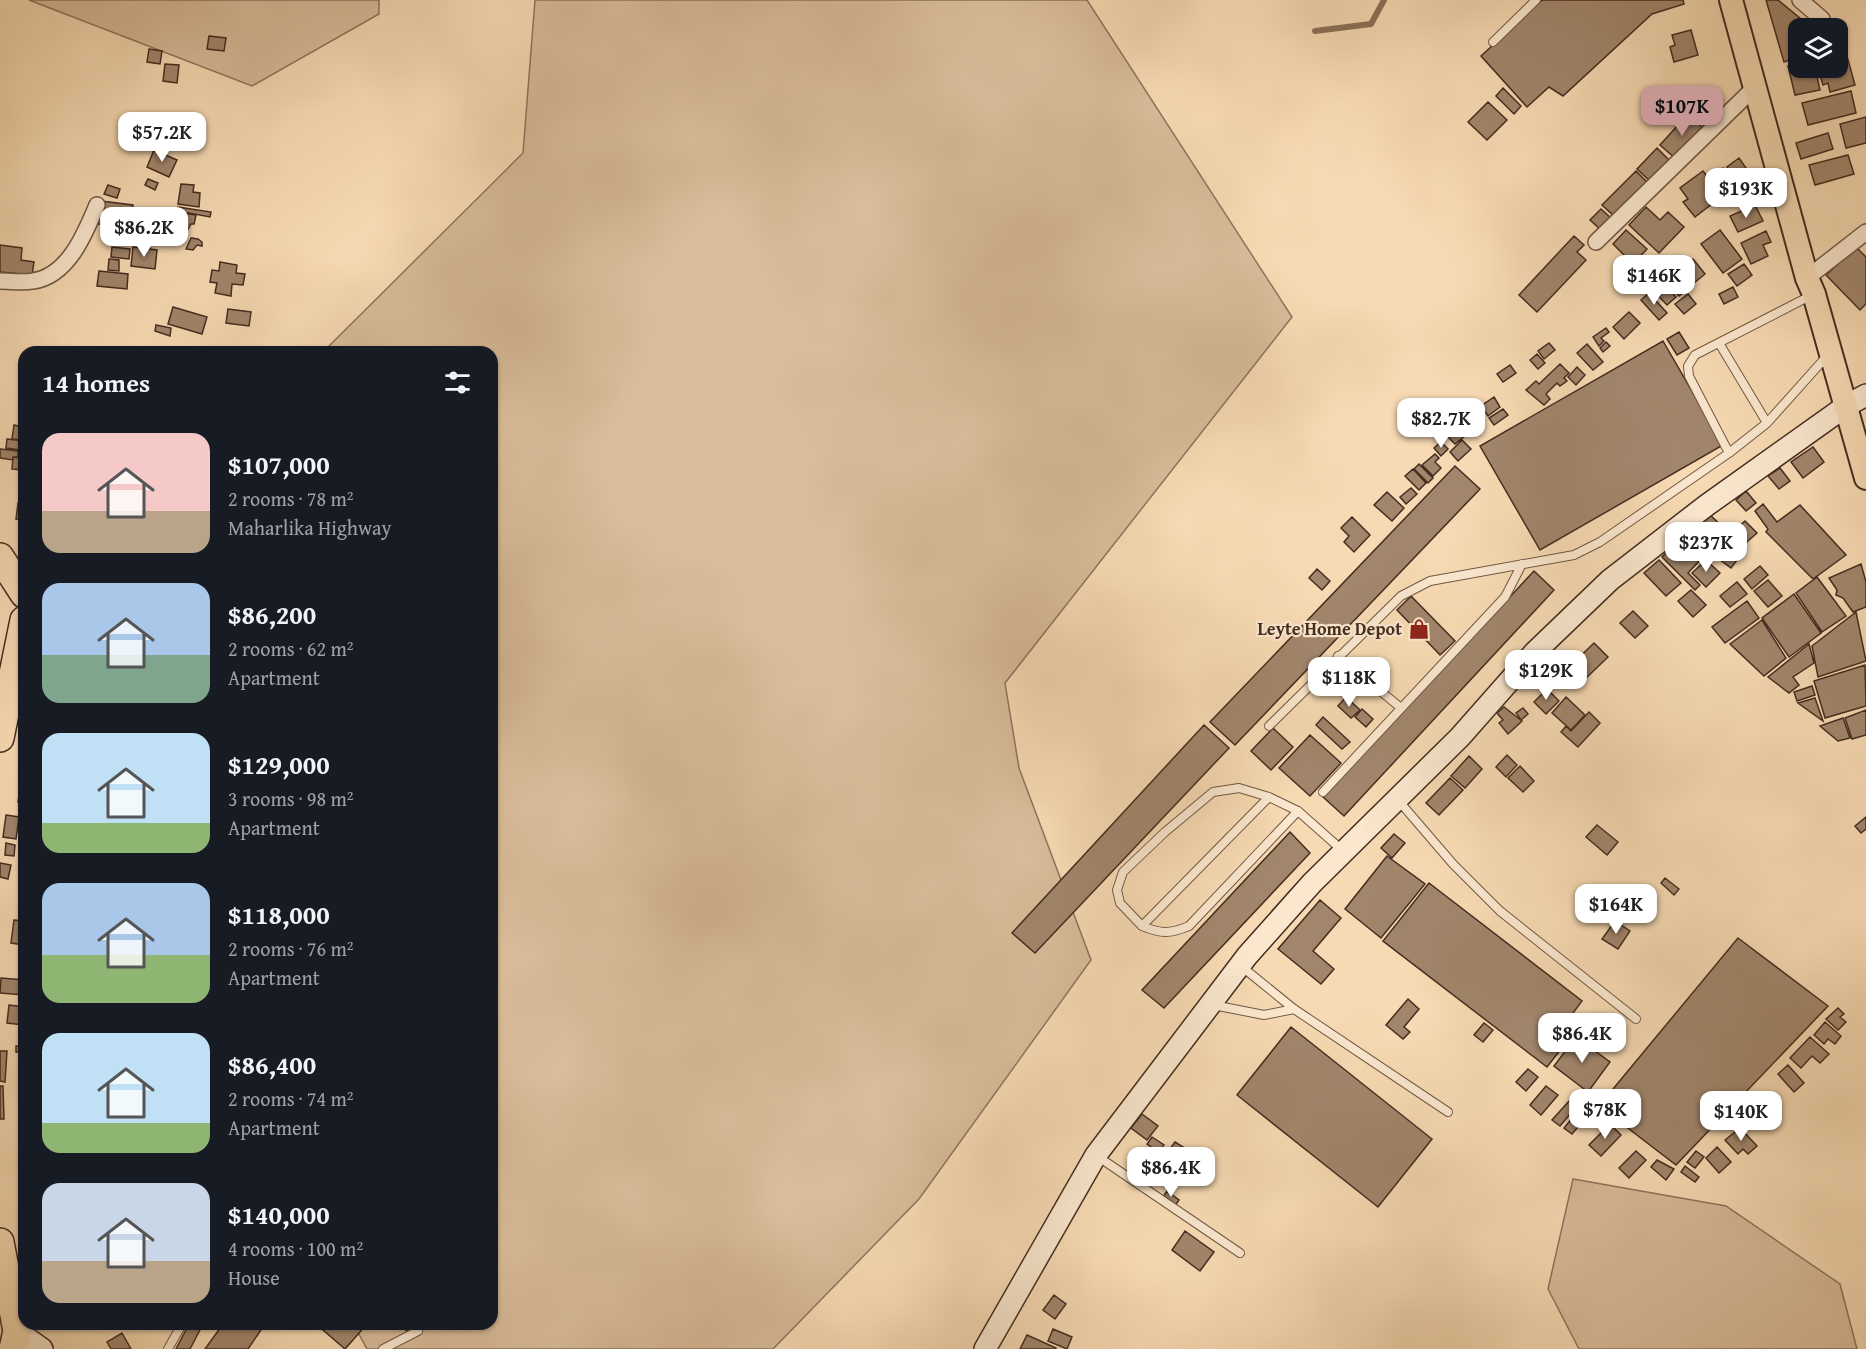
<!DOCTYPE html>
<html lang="en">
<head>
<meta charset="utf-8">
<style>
	body { margin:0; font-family:"Gentium Book Plus",serif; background:#242831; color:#f1f3f6; height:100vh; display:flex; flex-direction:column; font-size:22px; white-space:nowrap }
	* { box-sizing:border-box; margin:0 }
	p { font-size:20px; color:#9ea1a6 }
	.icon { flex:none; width:33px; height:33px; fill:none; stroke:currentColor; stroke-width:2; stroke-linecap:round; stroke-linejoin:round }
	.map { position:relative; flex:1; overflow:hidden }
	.details { position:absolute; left:18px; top:346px; width:480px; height:984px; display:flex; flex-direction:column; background:#171b24; border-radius:18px; box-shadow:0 2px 4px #0004 }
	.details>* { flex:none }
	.fabs { position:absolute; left:1788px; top:18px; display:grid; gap:12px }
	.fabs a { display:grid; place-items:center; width:60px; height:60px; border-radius:12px; background:#171b24; box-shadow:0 2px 4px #0004; font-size:30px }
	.price { position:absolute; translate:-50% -51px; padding:0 14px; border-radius:12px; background:#fff; color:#222; font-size:20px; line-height:39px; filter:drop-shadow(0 2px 3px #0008) }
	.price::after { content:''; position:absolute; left:50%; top:36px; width:18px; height:14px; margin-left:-9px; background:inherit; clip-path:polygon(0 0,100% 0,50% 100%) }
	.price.on { background:#c59692; color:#111 }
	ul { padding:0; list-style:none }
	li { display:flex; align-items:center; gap:18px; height:150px; padding:0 24px }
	li span { display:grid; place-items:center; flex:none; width:168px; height:120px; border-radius:18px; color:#555 }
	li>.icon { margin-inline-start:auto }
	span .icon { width:72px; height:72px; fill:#fffc; stroke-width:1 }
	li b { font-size:26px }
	h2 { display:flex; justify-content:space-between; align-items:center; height:72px; padding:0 24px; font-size:26px }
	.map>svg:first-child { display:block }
	.green { fill:#d9bc9a; stroke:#8e745d; stroke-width:1.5 }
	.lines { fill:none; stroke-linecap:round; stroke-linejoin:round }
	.stream { stroke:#8b715a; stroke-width:6 }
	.building { fill:#a1866c; stroke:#442c20; stroke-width:1.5 }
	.lane-casing { stroke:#715845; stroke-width:10 }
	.street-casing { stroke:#715845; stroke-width:18 }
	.secondary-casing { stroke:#442c20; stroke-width:24 }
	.primary-casing { stroke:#442c20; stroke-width:26 }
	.highway-casing { stroke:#442c20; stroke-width:30 }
	.lane { stroke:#fae7ce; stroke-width:8 }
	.street { stroke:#fae7ce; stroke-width:15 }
	.secondary { stroke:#fae7ce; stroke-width:21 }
	.primary { stroke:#f7dab3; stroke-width:22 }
	.highway { stroke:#f7dab3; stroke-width:27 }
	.labels { text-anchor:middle; stroke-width:4.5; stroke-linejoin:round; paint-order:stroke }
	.poi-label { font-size:18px; font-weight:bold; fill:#442c20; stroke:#fae7ce; text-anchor:end }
</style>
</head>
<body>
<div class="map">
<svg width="1866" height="1349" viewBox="0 0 1866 1349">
	<rect width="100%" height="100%" fill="#f7dab3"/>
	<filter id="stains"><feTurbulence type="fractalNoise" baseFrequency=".00333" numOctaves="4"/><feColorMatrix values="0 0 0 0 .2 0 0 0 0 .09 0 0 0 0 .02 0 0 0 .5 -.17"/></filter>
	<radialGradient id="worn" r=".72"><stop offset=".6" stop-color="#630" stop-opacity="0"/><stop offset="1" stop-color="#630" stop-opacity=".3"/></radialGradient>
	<path class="green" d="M29,0H379V14L252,86Z
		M535,0H1087L1292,317L1005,683L1019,768L1091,960L919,1199L773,1349H367L354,1325L492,1324V352H323L523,153Z
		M1573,1179L1726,1206L1840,1284L1857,1349H1579L1548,1289Z"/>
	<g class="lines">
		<path class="stream" d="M1315,31L1371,24L1384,0"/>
	</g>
	<path class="building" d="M1542,0H1683L1684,4L1652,14L1563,96L1549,87L1527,107L1481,56Z
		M1766,0H1778L1812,28H1798V57L1784,62Z
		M1691,30L1698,55L1674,62L1670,47L1675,45L1672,35Z
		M209,36L226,38L224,51L207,49Z
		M149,49L162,51L160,64L147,62Z
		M1845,49L1855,85L1830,92L1828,83L1823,85L1818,68H1838V51Z
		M1798,63V68H1815L1820,90L1795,95L1788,66Z
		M165,64L179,65L177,83L163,81Z
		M1503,88L1521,106L1514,114L1496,96Z
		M1851,91L1856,113L1808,125L1802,103Z
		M1488,102L1507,120L1487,140L1468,122Z
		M1688,114L1704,129L1676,159L1660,145Z
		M1866,117V143L1846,148L1840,124Z
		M1828,133L1833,149L1801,159L1796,143Z
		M1657,148L1671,162L1651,182L1637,169Z
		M154,150L177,160L169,177L147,167Z
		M1848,155L1854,174L1815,185L1809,165Z
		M1739,158L1746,168L1735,177L1727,167Z
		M1723,168L1734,180L1721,190L1711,178Z
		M1636,171L1648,183L1615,217L1602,205Z
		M1703,171L1722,196L1695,217L1683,202L1688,199L1680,188Z
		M148,179L158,183L155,190L145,185Z
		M181,184L194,185L193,192L200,193L199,207L178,204Z
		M108,185L120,189L117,198L104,194Z
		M101,201L133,205L131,223L121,222L120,231L110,229L111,225L98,224Z
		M1755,205L1763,221L1738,232L1730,216Z
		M178,207L211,212L210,217L178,211Z
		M1646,207L1660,220L1668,212L1684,227L1659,253L1629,225Z
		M1601,209L1612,219L1601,230L1590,220Z
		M169,211L196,215L194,224H191L186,233L176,232L178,220L168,218Z
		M137,212L153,214L150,232L135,231Z
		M1626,230L1647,249L1633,264L1613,244Z
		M1720,230L1742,259L1723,273L1701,244Z
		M1766,231L1771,242L1763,245L1768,256L1751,264L1741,243Z
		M144,233L151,235L150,248L142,246Z
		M1574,236L1584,245L1577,252L1586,260L1537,312L1519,295Z
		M191,238L198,239L202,242V246L197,245L193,250L186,249Z
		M0,245L22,248L21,260L34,262L32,275L0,272Z
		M112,247L130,249L129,259L111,257Z
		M133,247L157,250L155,269L131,266Z
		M1856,247L1866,257V304L1860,310L1826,275Z
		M109,259L119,260V271L108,270Z
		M1693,259L1705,274L1694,283L1681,268Z
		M220,262L237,265L236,273L245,274L243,285L232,284L231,296L215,293L217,283L210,282L212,270L219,271Z
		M1673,263L1681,272L1668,284L1660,275Z
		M1744,264L1752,275L1737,286L1728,274Z
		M99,271L128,274L127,289L97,286Z
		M1681,276L1691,286L1679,296L1670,286Z
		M1660,280L1676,297L1667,305L1651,288Z
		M1733,287L1738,297L1724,304L1719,294Z
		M1649,293L1667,313L1659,320L1641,300Z
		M1688,294L1696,304L1684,314L1675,304Z
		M173,307L207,317L202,334L168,324Z
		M228,309L251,312L249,326L226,323Z
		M1629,312L1640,323L1624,339L1613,327Z
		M156,325L171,328L170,336L155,331Z
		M1606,328L1609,332L1601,338L1604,341L1599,346L1593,337Z
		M1679,332L1689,348L1677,355L1667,339Z
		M1663,341L1723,445L1540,550L1480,446Z
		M1606,342L1610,346L1603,352L1600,348Z
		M1549,343L1555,350L1544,359L1538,351Z
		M1587,344L1603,362L1593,370L1577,353Z
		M1537,354L1545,363L1538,369L1530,360Z
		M1560,364L1569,373L1564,378L1567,381L1560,386L1557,383L1546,394L1550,399L1544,405L1526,390L1536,381L1539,384Z
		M1510,365L1516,373L1503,382L1497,374Z
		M1577,367L1585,375L1576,385L1568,377Z
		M1494,397L1500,407L1488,416L1481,406Z
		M1503,409L1508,415L1494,425L1489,418Z
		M14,425L24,427V440L12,439Z
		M1458,429L1465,436L1455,444L1449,438Z
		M7,439L24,441V470L12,469L13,457L19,458L20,450L6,448Z
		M1462,440L1471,449L1458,461L1450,452Z
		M1441,442L1448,449L1441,456L1434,448Z
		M1813,447L1824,462L1803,478L1791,462Z
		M0,449L18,451V457H13V460L0,458Z
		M1435,454L1439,458L1435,462L1441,468L1433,476L1422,465Z
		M1419,464L1433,478L1428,483L1414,469Z
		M1455,466L1480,489L1235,745L1210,722Z
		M1780,468L1790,481L1779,489L1768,476Z
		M1413,469L1426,483L1419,490L1405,476Z
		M1411,488L1417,494L1406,504L1400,497Z
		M1746,491L1756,503L1746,511L1736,500Z
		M1387,492L1404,508L1392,521L1374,505Z
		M18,503L24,504V520L16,519Z
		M1763,504L1777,522L1800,505L1846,555L1813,579L1766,532L1768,529L1755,511Z
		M1709,514L1724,528L1704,548L1690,534Z
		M1352,517L1370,535L1354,552L1344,542L1349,536L1341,528Z
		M1745,521L1757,533L1740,548L1729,535Z
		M1682,537L1703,557L1688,573L1700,585L1695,590L1662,557Z
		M1721,540L1741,555L1731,568L1711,553Z
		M1659,560L1681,583L1666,596L1644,573Z
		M1706,560L1720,573L1706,587L1692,573Z
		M1861,564L1866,582V607L1853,612L1843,598L1836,595L1837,590L1829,578Z
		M1760,566L1768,575L1752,589L1744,579Z
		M1317,569L1330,581L1322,590L1309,578Z
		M1534,571L1554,590L1344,816L1323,797Z
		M1817,577L1846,616L1822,632L1796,593Z
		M1768,580L1782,596L1768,607L1754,591Z
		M1737,582L1747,594L1730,607L1720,596Z
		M1691,590L1706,605L1693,617L1678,601Z
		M1794,594L1821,633L1789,657L1762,618Z
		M1411,596L1455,641L1440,655L1397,610Z
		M1747,601L1759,618L1725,643L1712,627Z
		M1633,611L1648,626L1635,638L1620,623Z
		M1856,612L1866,661L1818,677L1812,646Z
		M1762,620L1786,658L1764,676L1730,644Z
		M1594,643L1608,657L1583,681L1569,667Z
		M1809,644L1814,663L1793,677L1799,685L1789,693L1768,677Z
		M1865,665L1866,706L1825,718L1814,681Z
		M1812,686L1815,695L1797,701L1794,692Z
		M1547,689L1559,701L1546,714L1534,702Z
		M1346,697L1360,710L1351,718L1338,706Z
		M1566,697L1585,715L1571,730L1552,713Z
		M1815,698L1823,721L1798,703Z
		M1504,707L1522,721L1508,734L1499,723L1503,720L1497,713Z
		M1523,708L1528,714L1521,720L1516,713Z
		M1362,709L1373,719L1366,727L1355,717Z
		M1866,710V735L1852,739L1845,718Z
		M1589,712L1600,723L1578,747L1561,732L1566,726L1571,731Z
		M1323,717L1350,742L1342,749L1316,725Z
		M1843,718L1850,738L1838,741L1820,726Z
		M1204,725L1229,748L1035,953L1012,933Z
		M1273,728L1293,747L1271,770L1251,751Z
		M1310,735L1341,763L1310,796L1279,768Z
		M1507,755L1517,765L1506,777L1496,767Z
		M1469,756L1482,769L1465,788L1451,776Z
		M1520,766L1534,781L1523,792L1508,778Z
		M1450,778L1463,790L1439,815L1426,803Z
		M20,790L24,791V803L18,802Z
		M6,815L19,817L16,839L3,837Z
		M1866,817V829L1861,833L1855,826Z
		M1597,825L1618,842L1607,855L1586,837Z
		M1290,832L1310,853L1164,1008L1142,990Z
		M1394,834L1405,843L1392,858L1381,848Z
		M6,843L15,845L14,856L5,855Z
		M1387,856L1425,884L1381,938L1345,909Z
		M0,863L11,865L8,879L0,877Z
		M1665,878L1679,889L1674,895L1661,883Z
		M1429,883L1582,1001L1573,1013L1583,1021L1547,1067L1383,941Z
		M1320,900L1341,918L1313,951L1334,969L1321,984L1278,949Z
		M14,920L24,921V945L11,943Z
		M1615,921L1630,931L1618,949L1602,939Z
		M1738,938L1828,1006L1676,1165L1599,1106Z
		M1,978L24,980V995L0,993Z
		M1408,999L1419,1009L1404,1027L1410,1032L1403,1039L1386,1025Z
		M9,1005L24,1007V1025L7,1023Z
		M1838,1008L1844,1014L1840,1017L1846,1022L1838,1030L1826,1019Z
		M1825,1022L1841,1036L1835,1044L1828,1039L1824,1044L1814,1035Z
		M1484,1023L1493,1030L1483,1042L1474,1035Z
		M1291,1027L1432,1139L1378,1207L1237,1095Z
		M23,1035L24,1053L16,1052V1046H22Z
		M1576,1037L1610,1062L1588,1092L1554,1066Z
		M1810,1037L1829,1054L1820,1063L1812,1056L1801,1068L1790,1058Z
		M0,1051H7L5,1082L0,1081Z
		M1788,1065L1804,1083L1794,1092L1778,1074Z
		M1528,1069L1538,1077L1526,1091L1516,1082Z
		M0,1086H3L4,1119H0Z
		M1546,1086L1558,1095L1541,1115L1530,1105Z
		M1759,1095L1773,1111L1763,1119L1750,1104Z
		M1570,1100L1577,1106L1560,1126L1552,1120Z
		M1581,1107L1589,1114L1572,1134L1564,1128Z
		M1142,1114L1158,1126L1147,1140L1131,1128Z
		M1610,1124L1621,1135L1601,1156L1589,1145Z
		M1740,1128L1757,1146L1748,1154L1743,1149L1738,1154L1725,1140Z
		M1152,1137L1164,1145L1158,1152L1147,1144Z
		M1175,1142L1183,1147L1177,1156L1169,1150Z
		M1717,1147L1731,1162L1719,1173L1706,1158Z
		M1636,1151L1646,1160L1629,1178L1619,1168Z
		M1696,1151L1704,1157L1695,1168L1687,1162Z
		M1198,1155L1211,1165L1205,1173L1192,1164Z
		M1657,1160L1674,1169L1666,1180L1651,1167Z
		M1685,1166L1699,1177L1695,1182L1681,1172Z
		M1167,1191L1179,1200L1175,1206L1163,1197Z
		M1185,1231L1214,1252L1200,1271L1172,1250Z
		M1054,1295L1066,1304L1055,1319L1043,1310Z
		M189,1324H203L190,1349H176Z
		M223,1324H265L248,1349H205Z
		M316,1324H367L345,1349Z
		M396,1324H416L410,1333Z
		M1053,1329L1072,1337L1067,1349L1048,1341Z
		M122,1333L131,1349H111L107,1342Z
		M1027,1335L1056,1348V1349H1020Z"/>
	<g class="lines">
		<g class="lane-casing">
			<path id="lane" d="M1493,42L1536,0
				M1719,343L1767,423
				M1729,453L1689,376L1688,366L1695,355L1812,295
				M1338,656L1401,708
				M1269,726L1401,596L1430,581L1574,555L1600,542L1729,453L1767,423L1827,356
				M1323,792L1505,597L1522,564
				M1269,797L1142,926L1120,903L1117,890L1123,872L1165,832L1213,792L1239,788L1269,797L1298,811L1342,850
				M1398,800L1453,864L1500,911L1636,1019
				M1142,926C1161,934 1170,934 1189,926L1298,811
				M1241,966L1294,1009L1448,1112
				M1213,1005L1264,1015L1294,1009
				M1097,1156L1240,1253
				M168,1349L182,1324
				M383,1349L418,1331"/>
		</g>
		<g class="street-casing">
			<path id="street" d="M1800,0L1822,19
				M1596,242L1755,87
				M1807,278L1866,232
				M0,281C11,281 23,283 33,281C68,276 85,234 97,205"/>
		</g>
		<g class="secondary-casing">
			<path id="secondary" d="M17,1331L42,1349
				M985,1349L1096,1155L1247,956L1312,883L1460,737L1535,652L1610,580L1707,505L1846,406L1866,395"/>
		</g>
		<g class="primary-casing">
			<path id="primary" d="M1731,0L1807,278L1814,294L1866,478"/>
		</g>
		<g class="highway-casing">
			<path id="highway" d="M0,557L24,594
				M0,738L24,620
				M0,1242L17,1331L13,1349"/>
		</g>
		<use href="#lane" class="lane"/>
		<use href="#street" class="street"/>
		<use href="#secondary" class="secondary"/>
		<use href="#primary" class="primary"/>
		<use href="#highway" class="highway"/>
	</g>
	<defs>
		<g id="shop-bare" transform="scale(1.62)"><path d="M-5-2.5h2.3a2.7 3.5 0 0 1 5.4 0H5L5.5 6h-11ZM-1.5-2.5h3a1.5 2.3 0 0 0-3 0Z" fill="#8f2418" stroke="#fae7ce" stroke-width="2.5" paint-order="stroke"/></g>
	</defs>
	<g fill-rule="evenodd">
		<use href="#shop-bare" x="1419" y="629"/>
	</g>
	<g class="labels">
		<g class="poi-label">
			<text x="1402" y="635">Leyte Home Depot</text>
		</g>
	</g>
	<rect width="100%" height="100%" filter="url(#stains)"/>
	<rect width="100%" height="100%" fill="url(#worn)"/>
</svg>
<div class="fabs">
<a><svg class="icon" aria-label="layers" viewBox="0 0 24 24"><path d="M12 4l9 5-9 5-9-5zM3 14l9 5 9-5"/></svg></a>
</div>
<b class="price on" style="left:1682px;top:137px">$107K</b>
<b class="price" style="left:162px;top:163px">$57.2K</b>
<b class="price" style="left:1746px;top:219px">$193K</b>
<b class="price" style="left:144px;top:258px">$86.2K</b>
<b class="price" style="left:1654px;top:306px">$146K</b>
<b class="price" style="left:1441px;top:449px">$82.7K</b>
<b class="price" style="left:1706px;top:573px">$237K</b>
<b class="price" style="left:1546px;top:701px">$129K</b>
<b class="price" style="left:1349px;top:708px">$118K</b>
<b class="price" style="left:1616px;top:935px">$164K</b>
<b class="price" style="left:1582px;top:1064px">$86.4K</b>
<b class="price" style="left:1605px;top:1140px">$78K</b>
<b class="price" style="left:1741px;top:1142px">$140K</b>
<b class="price" style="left:1171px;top:1198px">$86.4K</b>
<section class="details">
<h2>14 homes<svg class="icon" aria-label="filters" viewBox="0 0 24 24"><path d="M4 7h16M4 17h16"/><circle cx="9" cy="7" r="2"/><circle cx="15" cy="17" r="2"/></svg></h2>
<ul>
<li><span style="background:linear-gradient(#f6c9c9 65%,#b9a48a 0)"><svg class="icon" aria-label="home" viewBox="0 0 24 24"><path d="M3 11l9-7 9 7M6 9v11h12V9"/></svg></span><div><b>$107,000</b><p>2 rooms · 78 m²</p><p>Maharlika Highway</p></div></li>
<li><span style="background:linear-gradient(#a9c7e8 60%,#7fa58c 0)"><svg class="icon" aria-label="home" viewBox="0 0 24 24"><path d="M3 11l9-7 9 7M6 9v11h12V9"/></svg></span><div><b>$86,200</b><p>2 rooms · 62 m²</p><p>Apartment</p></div></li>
<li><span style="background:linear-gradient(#bfe0f5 75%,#8fb573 0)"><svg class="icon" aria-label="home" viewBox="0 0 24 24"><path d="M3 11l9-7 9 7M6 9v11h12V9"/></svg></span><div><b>$129,000</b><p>3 rooms · 98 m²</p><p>Apartment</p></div></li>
<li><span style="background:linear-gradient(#a9c7e8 60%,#8fb573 0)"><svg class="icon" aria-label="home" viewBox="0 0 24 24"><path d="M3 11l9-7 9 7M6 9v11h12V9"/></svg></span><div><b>$118,000</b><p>2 rooms · 76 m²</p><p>Apartment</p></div></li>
<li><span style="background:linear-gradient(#bfe0f5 75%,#8fb573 0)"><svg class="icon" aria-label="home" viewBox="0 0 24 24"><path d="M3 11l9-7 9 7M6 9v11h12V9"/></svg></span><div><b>$86,400</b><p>2 rooms · 74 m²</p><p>Apartment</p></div></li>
<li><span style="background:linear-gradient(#c9d6e8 65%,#b9a48a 0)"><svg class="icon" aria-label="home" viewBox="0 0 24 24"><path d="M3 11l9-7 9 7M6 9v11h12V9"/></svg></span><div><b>$140,000</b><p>4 rooms · 100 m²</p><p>House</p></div></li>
</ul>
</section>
</div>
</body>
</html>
